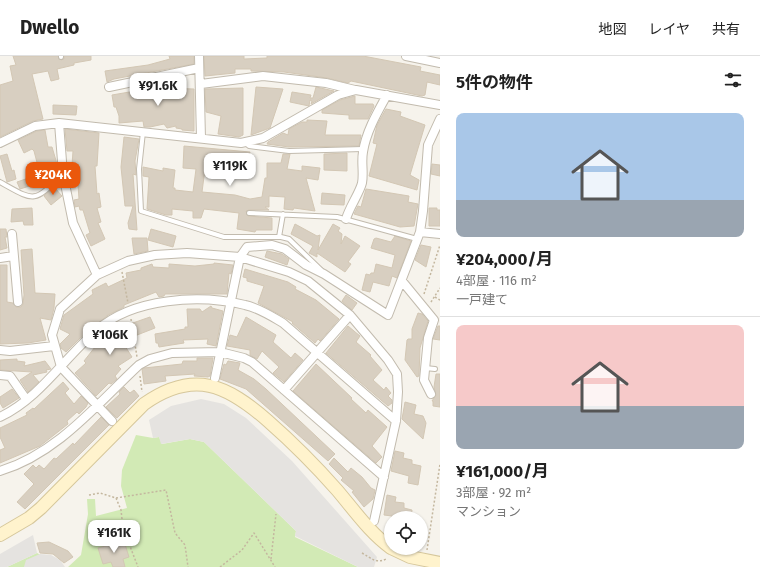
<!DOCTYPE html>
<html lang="ja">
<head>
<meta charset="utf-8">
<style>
	body { margin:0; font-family:"Fira Sans","Noto Sans JP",sans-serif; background:#f6f6f6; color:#222; height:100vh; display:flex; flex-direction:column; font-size:15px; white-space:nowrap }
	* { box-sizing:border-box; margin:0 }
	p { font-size:13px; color:#767676 }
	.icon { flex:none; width:22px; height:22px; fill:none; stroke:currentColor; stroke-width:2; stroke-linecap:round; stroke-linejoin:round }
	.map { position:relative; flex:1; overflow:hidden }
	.panel { display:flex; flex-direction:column; background:#fff; width:320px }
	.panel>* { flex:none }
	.tools { position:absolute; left:384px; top:455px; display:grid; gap:8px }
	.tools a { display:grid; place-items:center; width:44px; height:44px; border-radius:50%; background:#fff; box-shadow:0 1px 3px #0004; font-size:20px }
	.price { position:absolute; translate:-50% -34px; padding:0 9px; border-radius:8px; background:#fff; color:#222; font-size:13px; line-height:26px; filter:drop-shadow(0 1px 2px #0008) }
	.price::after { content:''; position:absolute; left:50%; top:24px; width:12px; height:9px; margin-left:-6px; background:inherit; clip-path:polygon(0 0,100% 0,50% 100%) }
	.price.active { background:#ea580c; color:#fff }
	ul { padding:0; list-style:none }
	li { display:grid; align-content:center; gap:8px; height:212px; padding:0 16px }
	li+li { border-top:1px solid #e0e0e0 }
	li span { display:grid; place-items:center; height:124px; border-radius:8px; color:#555 }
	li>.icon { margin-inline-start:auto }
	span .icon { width:72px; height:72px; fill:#fffc; stroke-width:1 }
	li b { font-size:17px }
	h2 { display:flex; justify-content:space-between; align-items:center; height:48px; padding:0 16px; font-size:17px }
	header { display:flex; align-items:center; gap:24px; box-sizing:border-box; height:56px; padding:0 20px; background:#fff; border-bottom:1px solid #e0e0e0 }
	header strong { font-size:19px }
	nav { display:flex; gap:22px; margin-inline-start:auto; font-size:14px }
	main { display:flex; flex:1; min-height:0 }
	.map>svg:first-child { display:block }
	.green { fill:#d2eab5 }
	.parking { fill:#e5e3e0 }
	.building { fill:#d8cfc1; stroke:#d3c7b4 }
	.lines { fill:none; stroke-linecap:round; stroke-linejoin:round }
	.lane-casing { stroke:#c2bbae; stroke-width:6 }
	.street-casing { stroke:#c2bbae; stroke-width:10 }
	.secondary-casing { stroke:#d6c79b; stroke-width:14 }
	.path { stroke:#c4b79f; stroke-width:1.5; stroke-dasharray:2 2; stroke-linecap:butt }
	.lane { stroke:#fff; stroke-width:4 }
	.street { stroke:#fff; stroke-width:8 }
	.secondary { stroke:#fff3cd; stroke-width:12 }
</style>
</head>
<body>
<header>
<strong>Dwello</strong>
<nav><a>地図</a><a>レイヤ</a><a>共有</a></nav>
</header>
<main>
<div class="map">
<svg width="440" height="511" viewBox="0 0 440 511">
	<rect width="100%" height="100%" fill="#f6f3ec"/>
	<path class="green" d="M136,379L153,382L159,381L162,388L190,383L204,386L296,475L295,481L358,511H68L81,499L88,458L87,443H95L96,460L127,452L121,430L122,414Z
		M37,497L62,511H7Z"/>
	<path class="parking" d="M201,343L224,348L246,362L292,405L377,501L374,511H358L295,480L296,475L204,386L190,383L161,388L159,381L153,382L149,364L171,350Z
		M33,479L37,497L7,511H0V498Z
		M40,498L51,499L60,504L65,511H24L26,504Z"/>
	<path class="building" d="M13,0H58L61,4L64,3V0H91V4L74,7V9L57,13L59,23L51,25L48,15L32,18L43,63L33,65L0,81V29L13,25L10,10L16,9Z
		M169,0H194V8L114,23L107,26L105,15L148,9L170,3Z
		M204,0H244V3L267,2V0H363L421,11L420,15L440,19V29L427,26L425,39L422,40L351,25L348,27L327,22L284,16L251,15V13H235V17L205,20Z
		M164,30V32L194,33V75L182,74V73L176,72V70L167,72L164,68L150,71H144L143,65L119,67V60L116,51H114L112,39Z
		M256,31L283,33L270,72L251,79Z
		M316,31L334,35L311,48L312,45L310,44L309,50L290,46L292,36L311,39L310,42H313Z
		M243,32V79L239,81L218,78L221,60L206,56L205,33Z
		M355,40V48H373L374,50L368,63H349V59L322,57V54L340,44Z
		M53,49L77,50L76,59L53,58Z
		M386,53L401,56L400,60L425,69L410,119L419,124L417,134L369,120L377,88L373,87L377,69Z
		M307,64L327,65L325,79H361L359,90L289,91L267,88L268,86L283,77L288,79L289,73L302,66H307Z
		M65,73L99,77L97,110H95L97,138L99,137L101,151L97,152L101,166L98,167L105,183L91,190L86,179L90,177L83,154H80L79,150L75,151L74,144L79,143L78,129L74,109H72L73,95H67Z
		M45,74L48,91H52L57,108L42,112L55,121L42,132L39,127L20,133L17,126L40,118L34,95L32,93L24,97L18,84L37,75Z
		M124,81L139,83L135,105L136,119L133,118L137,174L129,173L128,167L133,150H125L121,111Z
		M184,90L250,96L248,117L205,113L202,136L235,139L250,143L262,141L265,122H267V107H281L283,98H290L287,113L302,115V110L320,112L318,124L306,122L315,155L294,152L293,154L284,153L285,141L269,140V151H265L269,154H249L246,155L248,160L272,162V174H256L255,176L237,173L239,157L204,153L201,162H193V155L172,153V159H166L147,153L149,121L143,120V111L163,115V112L175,114L173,132H175V134L193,136L196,113L183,112Z
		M347,97V115L324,114V98Z
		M7,98L12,115L14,114L16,123L7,126L0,100Z
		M432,108L440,109V120L431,118Z
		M54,131L62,140L51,149L44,140Z
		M366,133L409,140L408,146L418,148L414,170L400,171L354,158L358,150L361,151Z
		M322,137L345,139L344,149L321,148Z
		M32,152L33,169H24L23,165L11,166L12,153Z
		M429,152H437V154H440V170H429Z
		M295,168L317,180L320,179L318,194L333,168L340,172L338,175L342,178L341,188L345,180L360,190L348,206L351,208L345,216L317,197V201L309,197L313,190L291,178Z
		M0,173H6L7,181H5L7,192L0,194Z
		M151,173L176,180L173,191L148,184Z
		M395,180L411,185L397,222L392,220L389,230L373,226L370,236L362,234L366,218L370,219L371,217H374L376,208L392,212L395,199L371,192L374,183L376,182L391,186Z
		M132,182H147L148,195L134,198Z
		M421,189L431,191L426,211L415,204Z
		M32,193L35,237L55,238L54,252L51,264L40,262L46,284L28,287L0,288V209H7V246L13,247L16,251H21L23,248L24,239L21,194Z
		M267,195L282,198L289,203L287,209L265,201Z
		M214,207L233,209L231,218L229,217L227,238H165L164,240L159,241L156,236L124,249V251L108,259L79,283L66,296L61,292L60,288L70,278L60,273L64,259L93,238L92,234L106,227L108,231L127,222L126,217L141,214V212L152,208L153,211L169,212V208L195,210L214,208Z
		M245,213L288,226L296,231L295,233L316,244L339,263L320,285L318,283L315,287L292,267L293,266L258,247L264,230L247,225V222L243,221Z
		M346,239L357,247L352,254L342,245Z
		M211,250L212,252L223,255L216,290L207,288L208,283L183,284L184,287L159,291L158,287H156L155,278L185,273V271H188L187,253H200L202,256Z
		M418,257L422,258L428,265L420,292L419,320L417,321L405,304L407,284L408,283H412V273Z
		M150,261L155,272L132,281L123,287L132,301L118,310L121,313L115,320L117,323L111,328L109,327L96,340L75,317L86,307L84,305L95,291L93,289L116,271L119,274L127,269Z
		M246,261L276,279L273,286L291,302L295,297L303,304L284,326L273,317L279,311L262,295L257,303L250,299V294L227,290L230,279L237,281Z
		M348,270L360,280L356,286L371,299L370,300L382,314L373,324L384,334L386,331L391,337L388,340L392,344V347L388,350L326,297Z
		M438,270H440V284L433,283Z
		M197,302H213L210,320L208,321L194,320L195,318L165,320L166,325L144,328L142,313L144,312L182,308L183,305H197Z
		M17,303V305L25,306L24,310L45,305L51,313L46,314L47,316L33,319L39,326L28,336L20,324L32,316L0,314V304Z
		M228,305L240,307L238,314L254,323L266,333L335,398L328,405L246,333L220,323L224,308L226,309Z
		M316,308L352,342L351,343L366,357L368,354L387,371L372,390L382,401L376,407L293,335Z
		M436,318H440V351L433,350V345H432L436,339L434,331Z
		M63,326L69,333L65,337L74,348L81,340L88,347L86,351L79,358L77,356L67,365L68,368L40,390L0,407V394L5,392L0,381V372L27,359L26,357L33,352L34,353Z
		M124,331L130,337L134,334L139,340L117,362L106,351L120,338L119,336Z
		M12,333L19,342L3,352L0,347V341Z
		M405,346L416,349L414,358L423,360L426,367L423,383L402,363Z
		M101,361L109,369L25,453L17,446L34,428L24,418L33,409L36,412L39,409L44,413L54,402L56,403L73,387L74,389Z
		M395,395L404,397L403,402L412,404V408L421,410L418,429L408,427L409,420L391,415Z
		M334,402L348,416L351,412L362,421L371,432L375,434L373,443L364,451L352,436L354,435L341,424L343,422L329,408Z
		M387,439L396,441L395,446L404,447V452L412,454L411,462H391L392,460L384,459Z
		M124,485L129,501L123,503L125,511H113L111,506L103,508L98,492Z
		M49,486L68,495L73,501L64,507L53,498L40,497L37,487Z"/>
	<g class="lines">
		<g class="lane-casing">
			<path id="lane" d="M61,0V1
				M143,76L139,113L141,155L224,181H281L289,183L321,214
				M244,86L249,90L289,95L363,93
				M0,126C36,146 33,147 63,118
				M249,157L337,161L417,183
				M279,181L283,158
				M425,312L435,313"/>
		</g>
		<g class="street-casing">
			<path id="street" d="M199,0L201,82
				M406,0L440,7
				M201,28L263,20L326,27L355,34
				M109,31L199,12
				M59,67L63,118L73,167L97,219
				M0,87L35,70L59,67L241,87L263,82L338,39L356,34L440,49
				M346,163C349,152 360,136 362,127C364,117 361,106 363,96C366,76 377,57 387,39
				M420,176L440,178
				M12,178L18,246
				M0,202L13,200
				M402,225L434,264L428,282L424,324L431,338
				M0,294L10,295L54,290
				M0,319L10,320L26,343
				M215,322L240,201L247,191L272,189L285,193L306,209L324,218L388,259L420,176L423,155L428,89L440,63
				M284,334L350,259
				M0,361C40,342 64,302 97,274C133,242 199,238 245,249C259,252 271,260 283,267L396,365
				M112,365L61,311L52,279L60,253L97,219L128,205L155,199L187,197L240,201L289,216L308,225L350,259L388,304L397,318L398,336L396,365L374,465
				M0,415C57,398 97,348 139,309L150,303L172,297L220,296L244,302L252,306L384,421"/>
		</g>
		<g class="secondary-casing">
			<path id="secondary" d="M0,479L29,462L41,452L144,348C194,313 227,329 268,365C293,387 315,409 337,434C354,454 370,477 391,492
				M391,492L410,501L440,507"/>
		</g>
		<path class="path" d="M122,216L128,247
			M424,238L440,189
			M435,241L440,244
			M431,246L440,232
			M131,263L137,301
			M140,320L142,336
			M89,439L100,437L116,442L121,454L123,472L138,511
			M116,442L166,434L175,477L185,489L188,511
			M427,494L440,408
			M362,497C371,502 376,508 386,503
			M271,503L276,458
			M220,511L242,494L254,477L275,511"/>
		<use href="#lane" class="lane"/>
		<use href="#street" class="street"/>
		<use href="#secondary" class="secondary"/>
	</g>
</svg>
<div class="tools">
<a><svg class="icon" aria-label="locate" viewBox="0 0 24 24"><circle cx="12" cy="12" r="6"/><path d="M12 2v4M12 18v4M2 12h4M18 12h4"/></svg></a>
</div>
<b class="price" style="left:158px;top:51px">¥91.6K</b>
<b class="price" style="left:230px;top:131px">¥119K</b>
<b class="price active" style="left:53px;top:140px">¥204K</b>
<b class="price" style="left:110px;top:300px">¥106K</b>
<b class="price" style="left:114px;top:498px">¥161K</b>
</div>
<section class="panel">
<h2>5件の物件<svg class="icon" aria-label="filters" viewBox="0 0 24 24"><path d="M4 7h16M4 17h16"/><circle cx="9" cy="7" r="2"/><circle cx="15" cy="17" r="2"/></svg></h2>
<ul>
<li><span style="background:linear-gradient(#a9c7e8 70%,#9aa5b1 0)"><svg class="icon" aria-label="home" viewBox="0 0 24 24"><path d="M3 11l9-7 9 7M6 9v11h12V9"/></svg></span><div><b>¥204,000/月</b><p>4部屋 · 116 m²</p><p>一戸建て</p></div></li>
<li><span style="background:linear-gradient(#f6c9c9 65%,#9aa5b1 0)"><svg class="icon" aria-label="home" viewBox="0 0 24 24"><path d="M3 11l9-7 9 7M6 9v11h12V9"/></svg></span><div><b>¥161,000/月</b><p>3部屋 · 92 m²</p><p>マンション</p></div></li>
</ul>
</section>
</main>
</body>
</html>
